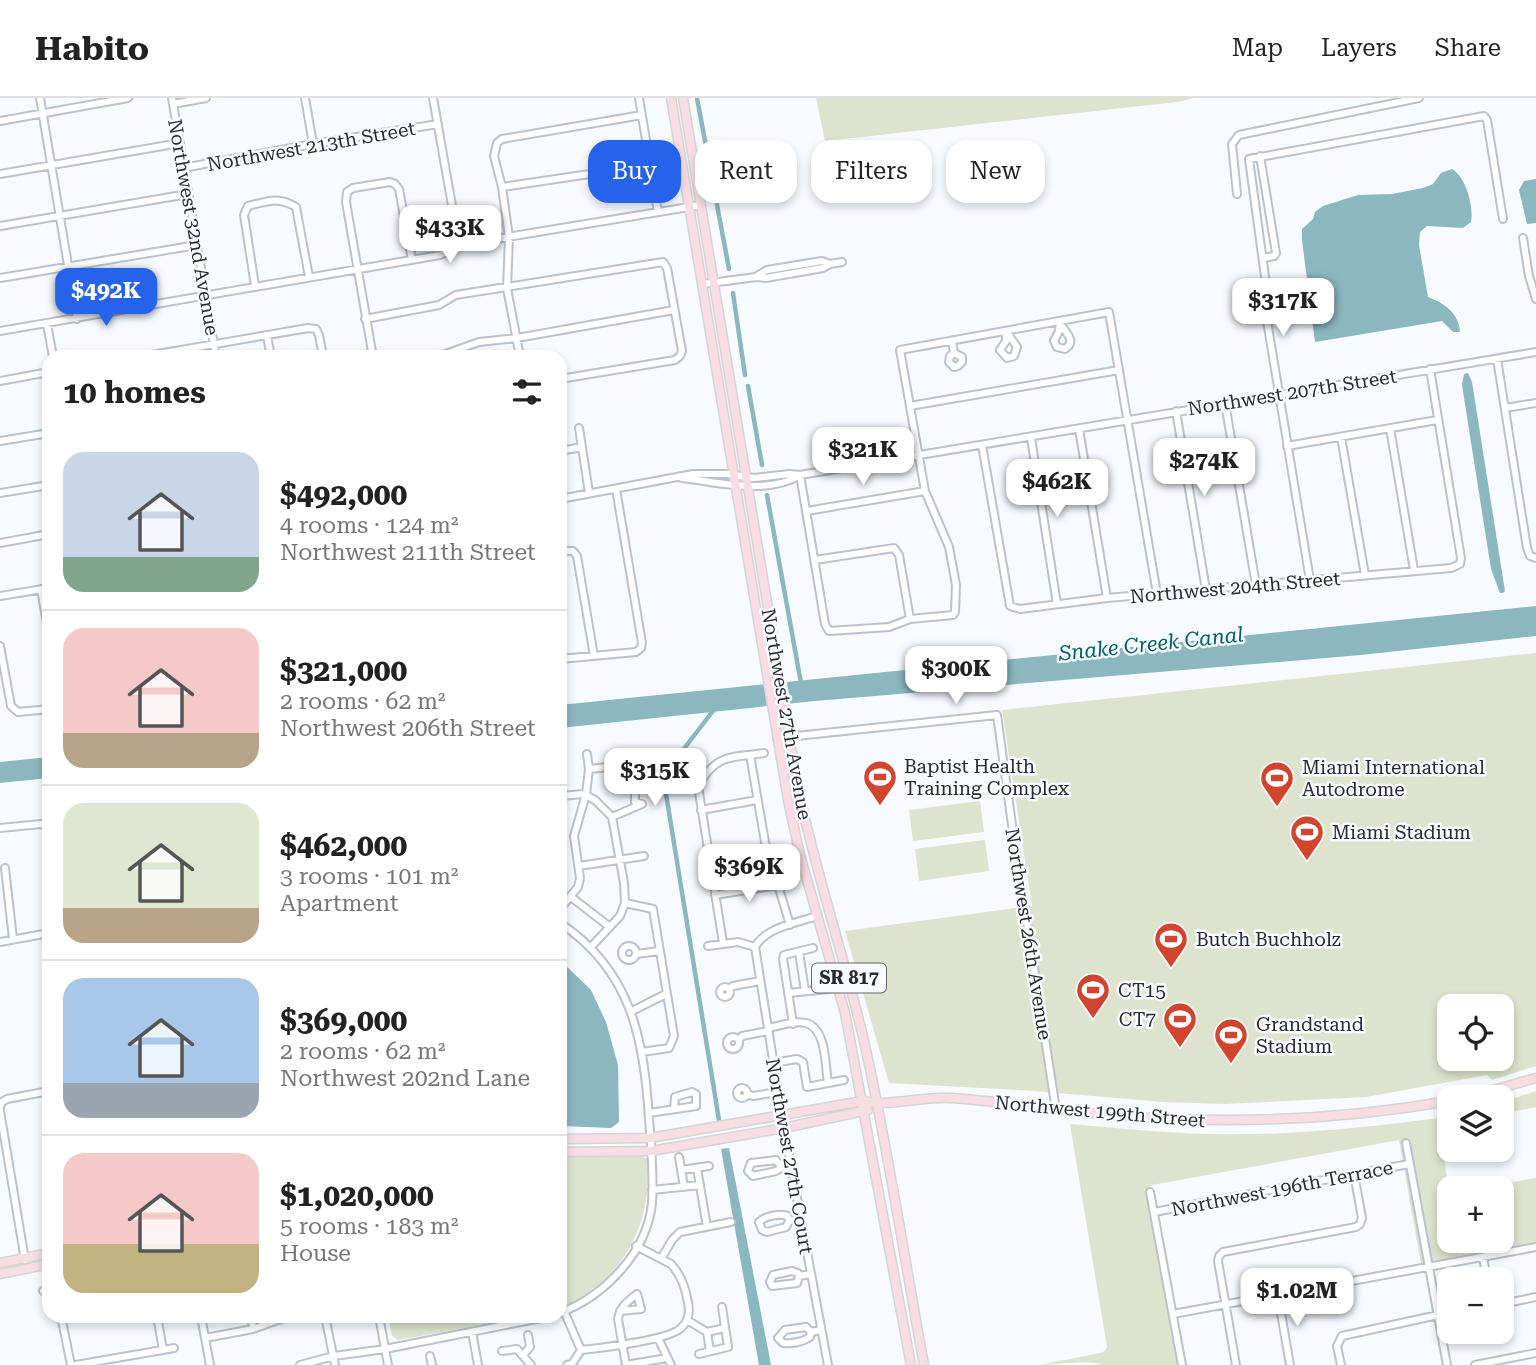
<!DOCTYPE html>
<html lang="en">
<head>
<meta charset="utf-8">
<style>
	body { margin:0; font-family:"Roboto Serif",serif; background:#f2f2f2; color:#222; height:100vh; display:flex; flex-direction:column; font-size:26px; white-space:nowrap }
	* { box-sizing:border-box; margin:0 }
	p { font-size:23px; color:#767676 }
	.icon { flex:none; width:38px; height:38px; fill:none; stroke:currentColor; stroke-width:2; stroke-linecap:round; stroke-linejoin:round }
	.map { position:relative; flex:1; overflow:hidden }
	.panel { position:absolute; left:42px; top:252px; width:525px; height:973px; display:flex; flex-direction:column; background:#fff; border-radius:21px; box-shadow:0 4px 10px #0003 }
	.panel>* { flex:none }
	.hud { position:absolute; left:588px; top:42px; width:665px; height:63px; display:flex; gap:14px }
	.tools { position:absolute; left:1437px; top:896px; display:grid; gap:14px }
	.tools a { display:grid; place-items:center; width:77px; height:77px; border-radius:14px; background:#fff; box-shadow:0 4px 10px #0003; font-size:35px }
	.price { position:absolute; translate:-50% -60px; padding:0 16px; border-radius:14px; background:#fff; color:#222; font-size:23px; line-height:46px; filter:drop-shadow(0 2px 4px #0008) }
	.price::after { content:''; position:absolute; left:50%; top:42px; width:21px; height:16px; margin-left:-10px; background:inherit; clip-path:polygon(0 0,100% 0,50% 100%) }
	.price.on { background:#2563eb; color:#fff }
	ul { padding:0; list-style:none }
	li { display:flex; align-items:center; gap:21px; height:175px; padding:0 21px }
	li+li { border-top:2px solid #e0e0e0 }
	li span { display:grid; place-items:center; flex:none; width:196px; height:140px; border-radius:21px; color:#555 }
	li>.icon { margin-inline-start:auto }
	span .icon { width:84px; height:84px; fill:#fffc; stroke-width:1 }
	li b { font-size:30px }
	h2 { display:flex; justify-content:space-between; align-items:center; height:84px; padding:0 21px; font-size:30px }
	.tag { padding:0 24px; border-radius:21px; background:#fff; box-shadow:0 4px 10px #0003; font-size:24px; line-height:63px }
	.tag.on { background:#2563eb; color:#fff }
	header { display:flex; align-items:center; gap:42px; box-sizing:border-box; height:98px; padding:0 35px; background:#fff; border-bottom:2px solid #e0e0e0 }
	header strong { font-size:33px }
	nav { display:flex; gap:38px; margin-inline-start:auto; font-size:24px }
	.map>svg:first-child { display:block }
	.green { fill:#dde3cc; fill-rule:evenodd }
	.water { fill:#8bb7c1 }
	.pier { fill:#f7fafe }
	.lines { fill:none; stroke-linecap:round; stroke-linejoin:round }
	.canal { stroke:#8bb7c1; stroke-width:4.5 }
	.minor-casing { stroke:#bbc2cd; stroke-width:10 }
	.major-casing { stroke:#d4d5d5; stroke-width:11 }
	.minor { stroke:#fff; stroke-width:6 }
	.major { stroke:#f8dee4; stroke-width:8 }
	.labels { text-anchor:middle; stroke-width:5; stroke-linejoin:round; paint-order:stroke }
	.shield { fill:#f7fafe; stroke:#67696d; stroke-width:2 }
	.shield-label { font-size:18px; font-weight:bold; fill:#292b2f }
	.street-label { font-size:19px; fill:#292b2f; stroke:#f7fafe }
	.poi-label { font-size:19px; fill:#292b2f; stroke:#f7fafe; text-anchor:start }
	.water-label { font-size:21px; font-style:italic; fill:#00606f; stroke:#f7fafe }
</style>
</head>
<body>
<header>
<strong>Habito</strong>
<nav><a>Map</a><a>Layers</a><a>Share</a></nav>
</header>
<div class="map">
<svg width="1536" height="1267" viewBox="0 0 1536 1267">
	<rect width="100%" height="100%" fill="#f7fafe"/>
	<path class="green" d="M816,0H1194L1177,4L825,43Z
		M1536,555V968L1492,982L1487,977L1366,999L1225,1006L1164,1004L1034,993L889,985L845,833L1032,808L1002,612ZM1449,908H1502V961H1449Z
		M980,703L984,734L913,743L909,712Z
		M985,742L989,773L919,783L915,751Z
		M1536,993V1009L1502,1016V1004Z
		M1438,1020L1449,1093V1143H1502V1090H1479L1536,1080V1145L1421,1166L1399,1042L1152,1087L1147,1091L1178,1267H1102C1090,1261 1057,1267 1040,1267L1100,1255L1105,1253L1107,1249L1070,1026C1117,1030 1163,1035 1209,1036C1286,1038 1362,1030 1438,1020Z
		M560,1057L642,1058L647,1061C654,1125 621,1186 560,1210Z
		M388,1218H533L398,1242L392,1238Z"/>
	<path class="water" d="M1452,71C1466,79 1474,109 1471,124L1463,130L1427,128L1420,134L1419,147L1428,199C1444,205 1459,215 1460,234H1453L1442,223L1315,244L1302,142V131L1313,121L1315,114L1323,108L1358,97L1392,96L1423,90L1433,86L1441,75Z
		M1536,81V125L1527,126L1519,92L1524,83Z
		M1468,275L1472,284L1505,493L1503,495H1500L1491,471L1462,287L1464,276Z
		M1536,508V538L1361,557L815,603L560,630V607Z
		M49,659V680L0,685V664Z
		M560,862L591,892L606,924L618,967L619,1024L611,1030L560,1028Z
		M729,1050L771,1267H759L721,1051Z"/>
	<path class="pier" d="M786,580L791,609L768,611L763,583Z"/>
	<g class="lines">
		<path class="canal" d="M697,0L729,171
			M733,195L745,277
			M748,288L762,367
			M767,397L801,585
			M716,609L673,665L667,679L666,696L719,1022"/>
		<g class="minor-casing">
			<path id="minor" d="M40,0L77,221
				M172,0L216,259
				M305,0L313,46
				M433,0L459,147
				M639,0L658,114
				M173,6L206,0
				M0,23L128,0
				M1260,58L1276,155L1274,158L1263,160
				M183,70L313,46L438,26
				M0,76L180,45
				M502,89L650,67
				M1237,96L1232,46L1239,37L1419,0
				M0,128L188,96
				M1523,140L1529,178L1536,201
				M757,178L767,172L822,163L830,166
				M0,180L197,147
				M703,186L756,179L766,180L823,170L830,166L842,164
				M255,188L244,117L248,108C268,103 278,98 296,109L309,179
				M365,221L439,207L456,197L663,164L667,170L682,253L680,258L675,262L560,281
				M1060,224C1064,235 1078,242 1065,251L1057,249L1054,243L1059,233Z
				M47,226L53,259
				M0,233L440,157L459,147L701,107
				M1006,233L1017,249L1014,258L1007,260L1000,252L1006,243Z
				M267,238L271,259
				M952,243L954,255L950,258L949,264L954,269L958,268L962,264V259L954,255
				M140,259L308,230L316,231L319,237L323,259
				M373,259L346,104L347,94L353,90L390,84L395,86L399,91L412,162
				M437,259L479,244L517,240L674,212
				M520,259L507,190L509,139L502,89L494,58L497,45L502,41L642,17
				M1497,261L1527,450L1530,458L1536,460
				M0,283L49,274
				M1225,305L1256,487
				M910,308L1119,272
				M1505,310L1536,305
				M1176,313L1206,492
				M579,330L589,395
				M1390,330L1414,472
				M1079,331L1107,500
				M1341,339L1365,477
				M1031,340L1057,506
				M0,343L49,335
				M982,347L1010,508L1020,511L1107,500L1451,470L1460,466L1461,460L1430,271
				M1287,348L1437,322
				M560,353L582,349
				M800,377L825,526L829,533L889,529L910,521L953,517L955,514L956,487L949,449L925,393L900,252L1109,214L1157,496
				M682,380C719,384 765,397 799,378
				M0,395L49,387
				M560,401L693,376H727L754,380L790,376L800,377L1536,254
				M807,413L925,393
				M0,445L49,436
				M560,453H573L577,458L594,558
				M815,462L894,450L899,457L910,521
				M1310,482L1267,223L1266,186L1249,61L1484,18L1487,22L1503,121
				M41,491L49,538
				M0,498L49,490
				M0,548L11,608L18,614L49,611
				M560,561L636,554L641,550L642,545L616,391
				M777,640L997,617L1013,734L1056,1012
				M750,657L765,744L790,827
				M589,671L658,664
				M560,698L584,696L595,702L612,719L624,785L625,805L620,818L590,850
				M701,712L757,702
				M612,719L642,706L635,704V666
				M0,730L41,726L49,730
				M579,768L644,758
				M5,770L13,841
				M715,797L778,787
				M571,799L610,829
				M625,805L653,811L674,938L669,950L642,954
				M560,811L578,789L580,780L574,738L586,696L589,671L587,656
				M560,825C631,872 644,941 649,1020C651,1048 654,1077 652,1105C647,1155 604,1198 560,1215
				M0,844L49,835
				M723,845L698,688C717,655 731,660 764,655
				M622 855a7 7 0 1 1 14 0a7 7 0 1 1-14 0Z
				M708,848L738,844L755,849
				M755,849L784,1030L828,1267
				M755,849C766,829 797,825 817,818
				M799,854L805,893
				M636,856L660,853
				M720 894a5 5 0 1 1 10 0a5 5 0 1 1-10 0Z
				M729,891L733,888L760,883
				M788,895L829,891
				M632,913L666,896
				M793,926L783,861L784,857L813,850
				M768,930C779,928 795,922 806,925C827,931 825,968 828,985
				M727 945a6 6 0 1 1 12 0a6 6 0 1 1-12 0Z
				M739,942L742,938L768,933
				M773,965L797,961L803,964L807,989L844,982
				M737 995a5 5 0 1 1 10 0a5 5 0 1 1-10 0Z
				M47,994L49,1007
				M747,996L753,998L778,994
				M0,1009L2,1004L7,1001L49,993
				M0,1013L25,1162
				M649,1015L696,1008V996L692,994L675,999L674,1011
				M1406,1045L1447,1267
				M679,1059L684,1089
				M780,1067L781,1070L776,1073L753,1078L748,1073L751,1065L776,1062L780,1067L790,1065
				M697,1070L707,1129
				M681,1072L709,1068
				M652,1092L700,1087
				M1150,1094L1182,1267
				M1154,1114L1409,1066
				M789,1123L788,1118C780,1115 765,1118 759,1124L762,1132L767,1134L786,1129L789,1123L801,1120
				M1483,1159L1487,1181
				M661,1161L672,1142L680,1134L731,1124
				M799,1178L797,1185L772,1188L770,1184L773,1177L792,1173L798,1175L799,1178L811,1176
				M43,1193L49,1192
				M1278,1198L1290,1267
				M1502,1206L1536,1199
				M564,1213L581,1252
				M620,1213L641,1211L637,1196C628,1203 620,1209 618,1221L626,1267
				M1173,1216L1536,1149
				M61,1218L71,1267
				M157,1218L163,1252
				M201,1218L210,1267
				M251,1218L253,1231
				M325,1218L335,1267
				M379,1218L388,1267
				M687,1222L707,1234L725,1230
				M472,1234L478,1267
				M707,1234L710,1253
				M811,1234L806,1229L785,1232L778,1240L783,1245C791,1246 803,1244 810,1239L811,1234L821,1232
				M205,1240L253,1231L289,1218
				M658,1240L671,1267
				M502,1253L517,1251L531,1267
				M524,1256L530,1249L528,1237
				M699,1256L728,1249L722,1209
				M430,1258L432,1267
				M76,1267L174,1250
				M300,1267L334,1258L385,1251L551,1218
				M567,1267L572,1266L581,1252C601,1250 669,1242 681,1230C690,1222 690,1210 687,1200C685,1188 679,1175 671,1166L636,1148
				M626,1267L667,1260
				M1236,1267L1218,1163L1219,1158L1223,1154L1356,1129L1360,1126L1362,1120L1354,1076
				M1341,1267L1337,1248L1342,1238L1438,1217
				M1475,1267L1536,1255"/>
		</g>
		<g class="major-casing">
			<path id="major" d="M671,0L788,702L800,757L845,915L911,1267
				M683,0L798,690C816,776 844,858 864,943C888,1050 904,1159 924,1267
				M1469,999L1536,980
				M560,1041L650,1040L863,1003C889,1009 923,998 952,1000C1009,1004 1065,1014 1121,1018C1230,1026 1342,1022 1449,1003
				M560,1054L651,1053L784,1030L868,1012
				M0,1165L49,1155
				M0,1176L49,1166"/>
		</g>
		<use href="#minor" class="minor"/>
		<use href="#major" class="major"/>
	</g>
	<defs>
		<g id="stadium-pin" transform="scale(1.75)"><path d="M0 17L-7.5 6A9.5 9.5 0 1 1 7.5 6Z" fill="#d1452f" stroke="#f7fafe"/><path d="M0-5a6.5 5 0 1 0 0 10a6.5 5 0 1 0 0-10ZM-3.5-1.8h7v3.6h-7Z" fill="#fff"/></g>
	</defs>
	<g fill-rule="evenodd">
		<use href="#stadium-pin" x="880" y="679"/>
		<use href="#stadium-pin" x="1277" y="680"/>
		<use href="#stadium-pin" x="1307" y="734"/>
		<use href="#stadium-pin" x="1171" y="841"/>
		<use href="#stadium-pin" x="1093" y="892"/>
		<use href="#stadium-pin" x="1180" y="921"/>
		<use href="#stadium-pin" x="1231" y="937"/>
	</g>
	<g class="labels">
		<rect class="shield" x="812" y="865.5" width="74" height="29" rx="5"/>
		<g class="shield-label">
			<text x="849" y="886">SR 817</text>
		</g>
		<g class="street-label">
			<text transform="translate(311 48) rotate(-10)" y="7">Northwest 213th Street</text>
			<text transform="translate(194 129) rotate(80)" y="7">Northwest 32nd Avenue</text>
			<text transform="translate(1292 294) rotate(-9)" y="7">Northwest 207th Street</text>
			<text transform="translate(1235 489) rotate(-5)" y="7">Northwest 204th Street</text>
			<text transform="translate(787 616) rotate(80)" y="7">Northwest 27th Avenue</text>
			<text transform="translate(1029 836) rotate(81)" y="7">Northwest 26th Avenue</text>
			<text transform="translate(1100 1013) rotate(5)" y="7">Northwest 199th Street</text>
			<text transform="translate(790 1058) rotate(80)" y="7">Northwest 27th Court</text>
			<text transform="translate(1282 1090) rotate(-11)" y="7">Northwest 196th Terrace</text>
		</g>
		<g class="poi-label">
			<text x="904" y="675">Baptist Health<tspan x="904" dy="22">Training Complex</tspan></text>
			<text x="1302" y="676">Miami International<tspan x="1302" dy="22">Autodrome</tspan></text>
			<text x="1332" y="741">Miami Stadium</text>
			<text x="1196" y="848">Butch Buchholz</text>
			<text x="1118" y="899">CT15</text>
			<text x="1156" y="928" text-anchor="end">CT7</text>
			<text x="1256" y="933">Grandstand<tspan x="1256" dy="22">Stadium</tspan></text>
		</g>
		<g class="water-label">
			<text transform="translate(1151 546) rotate(-6)" y="7">Snake Creek Canal</text>
		</g>
	</g>
</svg>
<div class="tools">
<a><svg class="icon" aria-label="locate" viewBox="0 0 24 24"><circle cx="12" cy="12" r="6"/><path d="M12 2v4M12 18v4M2 12h4M18 12h4"/></svg></a>
<a><svg class="icon" aria-label="layers" viewBox="0 0 24 24"><path d="M12 4l9 5-9 5-9-5zM3 14l9 5 9-5"/></svg></a>
<a>+</a>
<a>−</a>
</div>
<b class="price" style="left:450px;top:167px">$433K</b>
<b class="price on" style="left:106px;top:230px">$492K</b>
<b class="price" style="left:1283px;top:240px">$317K</b>
<b class="price" style="left:863px;top:389px">$321K</b>
<b class="price" style="left:1204px;top:400px">$274K</b>
<b class="price" style="left:1057px;top:421px">$462K</b>
<b class="price" style="left:956px;top:608px">$300K</b>
<b class="price" style="left:655px;top:710px">$315K</b>
<b class="price" style="left:749px;top:806px">$369K</b>
<b class="price" style="left:1297px;top:1230px">$1.02M</b>
<div class="hud">
<a class="tag on">Buy</a>
<a class="tag">Rent</a>
<a class="tag">Filters</a>
<a class="tag">New</a>
</div>
<section class="panel">
<h2>10 homes<svg class="icon" aria-label="filters" viewBox="0 0 24 24"><path d="M4 7h16M4 17h16"/><circle cx="9" cy="7" r="2"/><circle cx="15" cy="17" r="2"/></svg></h2>
<ul>
<li><span style="background:linear-gradient(#c9d6e8 75%,#7fa58c 0)"><svg class="icon" aria-label="home" viewBox="0 0 24 24"><path d="M3 11l9-7 9 7M6 9v11h12V9"/></svg></span><div><b>$492,000</b><p>4 rooms · 124 m²</p><p>Northwest 211th Street</p></div></li>
<li><span style="background:linear-gradient(#f6c9c9 75%,#b9a48a 0)"><svg class="icon" aria-label="home" viewBox="0 0 24 24"><path d="M3 11l9-7 9 7M6 9v11h12V9"/></svg></span><div><b>$321,000</b><p>2 rooms · 62 m²</p><p>Northwest 206th Street</p></div></li>
<li><span style="background:linear-gradient(#dfe7d0 75%,#b9a48a 0)"><svg class="icon" aria-label="home" viewBox="0 0 24 24"><path d="M3 11l9-7 9 7M6 9v11h12V9"/></svg></span><div><b>$462,000</b><p>3 rooms · 101 m²</p><p>Apartment</p></div></li>
<li><span style="background:linear-gradient(#a9c7e8 75%,#9aa5b1 0)"><svg class="icon" aria-label="home" viewBox="0 0 24 24"><path d="M3 11l9-7 9 7M6 9v11h12V9"/></svg></span><div><b>$369,000</b><p>2 rooms · 62 m²</p><p>Northwest 202nd Lane</p></div></li>
<li><span style="background:linear-gradient(#f6c9c9 65%,#c2b280 0)"><svg class="icon" aria-label="home" viewBox="0 0 24 24"><path d="M3 11l9-7 9 7M6 9v11h12V9"/></svg></span><div><b>$1,020,000</b><p>5 rooms · 183 m²</p><p>House</p></div></li>
</ul>
</section>
</div>
</body>
</html>
